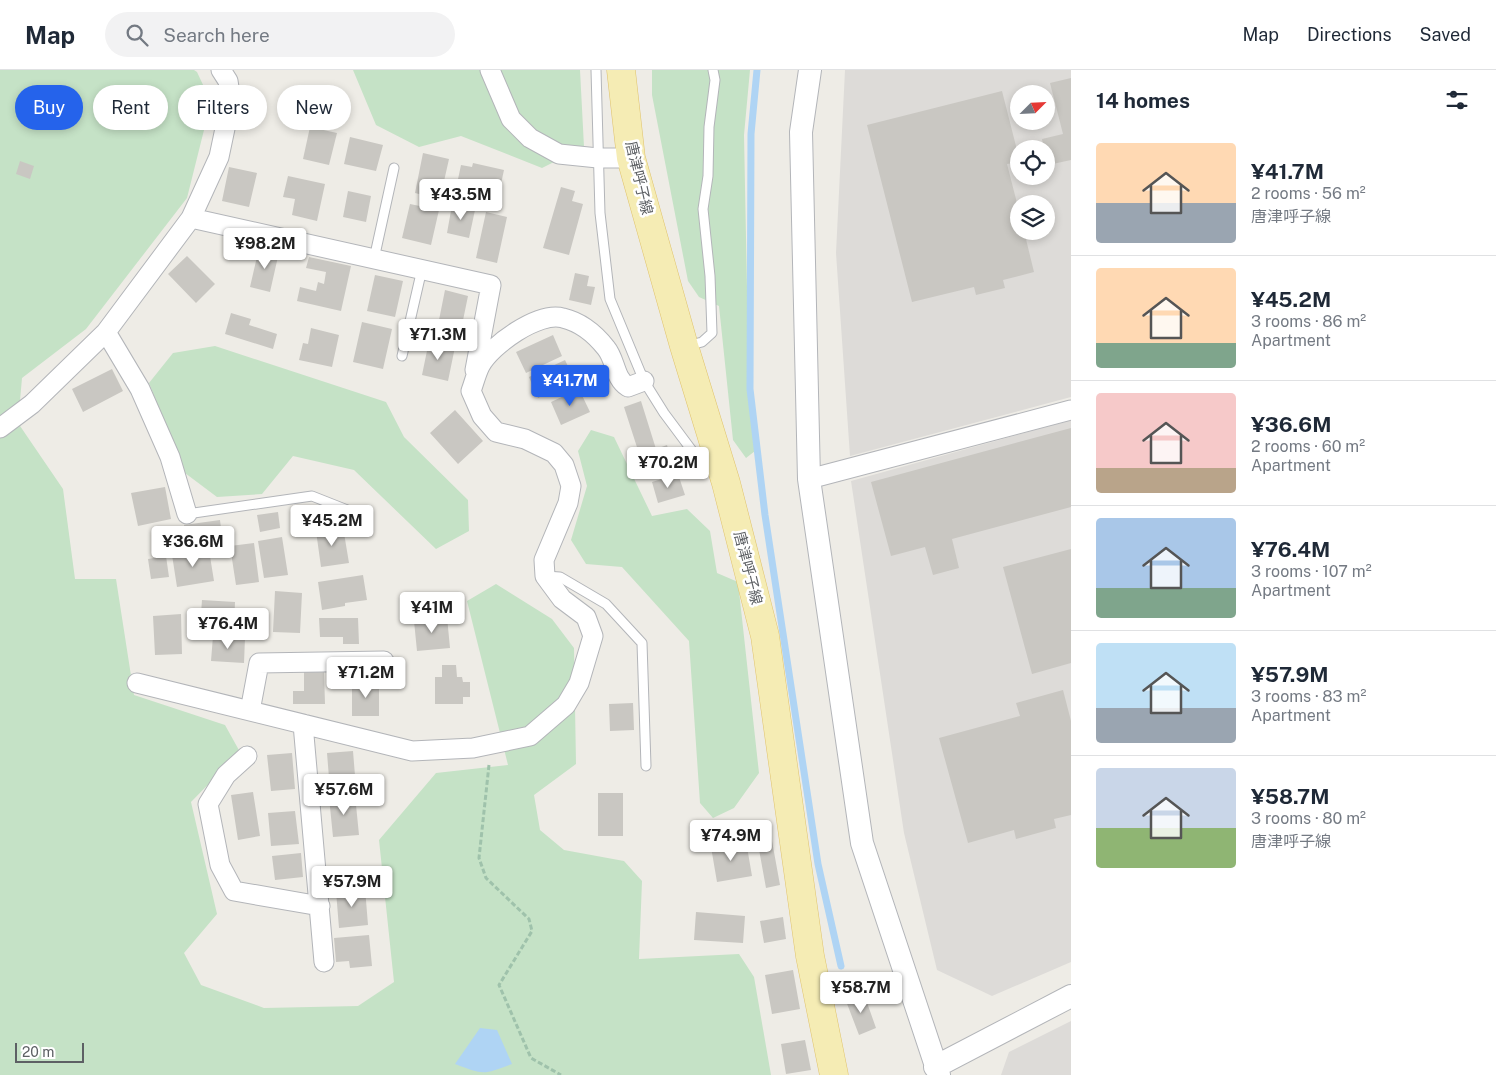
<!DOCTYPE html>
<html lang="en">
<head>
<meta charset="utf-8">
<style>
	body { margin:0; font-family:"Public Sans","Noto Sans JP",sans-serif; background:#f2f2f3; color:#1f2937; height:100vh; display:flex; flex-direction:column; font-size:19px; white-space:nowrap }
	* { box-sizing:border-box; margin:0 }
	p { font-size:16px; color:#747a83 }
	.icon { flex:none; width:28px; height:28px; fill:none; stroke:currentColor; stroke-width:2; stroke-linecap:round; stroke-linejoin:round }
	.map { position:relative; flex:1; overflow:hidden }
	.panel { display:flex; flex-direction:column; background:#fff; width:425px }
	.panel>* { flex:none }
	.guide { position:absolute; left:15px; top:15px; width:475px; height:45px; display:flex; gap:10px }
	.needle { width:32px; rotate:66deg }
	.fabs { position:absolute; left:1010px; top:15px; display:grid; gap:10px }
	.fabs a { display:grid; place-items:center; width:45px; height:45px; border-radius:50%; background:#fff; box-shadow:0 2px 8px #0003; font-size:25px }
	.scale { position:absolute; left:15px; bottom:12px; width:69px; box-sizing:border-box; padding-left:5px; border:2px solid #5d6064; border-top:0; font-size:14px; line-height:18px; white-space:nowrap; color:#5d6064; -webkit-text-stroke:4px #fff; paint-order:stroke }
	.price { position:absolute; translate:-50% -42px; padding:0 11px; border-radius:5px; background:#fff; color:#222; font-size:16px; line-height:32px; filter:drop-shadow(0 1px 2px #0008) }
	.price::after { content:''; position:absolute; left:50%; top:30px; width:15px; height:11px; margin-left:-8px; background:inherit; clip-path:polygon(0 0,100% 0,50% 100%) }
	.price.current { background:#2563eb; color:#fff }
	ul { padding:0; list-style:none }
	li { display:flex; align-items:center; gap:15px; height:125px; padding:0 25px }
	li+li { border-top:1px solid #e0e1e3 }
	li span { display:grid; place-items:center; flex:none; width:140px; height:100px; border-radius:5px; color:#555 }
	li>.icon { margin-inline-start:auto }
	span .icon { width:60px; height:60px; fill:#fffc; stroke-width:1 }
	li b { font-size:21px }
	h2 { display:flex; justify-content:space-between; align-items:center; height:60px; padding:0 25px; font-size:21px }
	.tag { padding:0 18px; border-radius:22px; background:#fff; box-shadow:0 2px 8px #0003; font-size:18px; line-height:45px }
	.tag.current { background:#2563eb; color:#fff }
	header { display:flex; align-items:center; gap:30px; box-sizing:border-box; height:70px; padding:0 25px; background:#fff; border-bottom:1px solid #e0e1e3 }
	header strong { font-size:24px }
	nav { display:flex; gap:28px; margin-inline-start:auto; font-size:18px }
	.search { width:350px; height:45px; background:#f2f2f3; display:flex; align-items:center; gap:12px; box-sizing:border-box; padding:0 18px; border-radius:28px; color:#747a83; font-size:19px }
	main { display:flex; flex:1; min-height:0 }
	.map>svg:first-child { display:block }
	.industrial { fill:#dddbd8; fill-rule:evenodd }
	.green { fill:#c5e2c6 }
	.water { fill:#afd4f4 }
	.lines { fill:none; stroke-linecap:round; stroke-linejoin:round }
	.stream { stroke:#afd4f4; stroke-width:7 }
	.building { fill:#c9c7c2 }
	.service-casing { stroke:#b3b5b9; stroke-width:11 }
	.minor-casing { stroke:#b3b5b9; stroke-width:21 }
	.tertiary-casing { stroke:#b3b5b9; stroke-width:24 }
	.primary-casing { stroke:#e0c36d; stroke-width:29 }
	.path { stroke:#9fc2ab; stroke-width:3; stroke-dasharray:5 2.5; stroke-linecap:butt }
	.service { stroke:#fff; stroke-width:9 }
	.minor { stroke:#fff; stroke-width:19 }
	.tertiary { stroke:#fff; stroke-width:22 }
	.primary { stroke:#f5ecb4; stroke-width:28 }
	.labels { text-anchor:middle; stroke-width:5; stroke-linejoin:round; paint-order:stroke }
	.street-label { font-size:15px; fill:#5d6064; stroke:#fff }
</style>
</head>
<body>
<header>
<strong>Map</strong>
<div class="search"><svg class="icon" aria-label="search" viewBox="0 0 24 24"><circle cx="10" cy="10" r="6"/><path d="M15 15l6 6"/></svg>Search here</div>
<nav><a>Map</a><a>Directions</a><a>Saved</a></nav>
</header>
<main>
<div class="map">
<svg width="1071" height="1005" viewBox="0 0 1071 1005">
	<rect width="100%" height="100%" fill="#eeece6"/>
	<path class="industrial" d="M845,0H1071V327L850,386L836,183ZM1019,24H1046V51H1019ZM1019,79H1046V106H1019ZM1019,134H1046V161H1019Z
		M1071,350V892L992,926L937,900L904,763L851,411Z
		M1071,951V1005H1001L1009,982Z"/>
	<path class="green" d="M0,0H194L197,2L211,32L187,128L86,259L22,308L18,353L63,419L75,509H116L134,625L225,655L240,682L191,732L217,844L184,883L201,915L264,938L358,936L394,912L379,770L436,703L508,695L467,531L496,514L552,549L574,578L576,694L534,725L540,760L564,780L624,791L642,811L639,889L739,884L754,907L771,1005H0Z
		M353,0H580L584,77L542,98L461,66L419,77L376,55Z
		M652,0H750L744,65L749,320L755,381L746,388L733,370L719,236L699,227L688,211L652,25Z
		M215,276L386,332L404,367L468,430L469,461L436,479L354,400L293,386L262,424L217,427L185,403L149,313L173,283Z
		M591,360L614,367L652,446L687,439L710,461L717,503L738,512L759,703L734,738L713,748L700,733L689,571L622,497L586,494L571,470L587,416L578,381Z"/>
	<path class="water" d="M480,958L497,960L512,994C483,1005 484,1005 455,994Z"/>
	<g class="lines">
		<path class="stream" d="M757,0L751,64L750,319L765,445L818,794L841,896"/>
	</g>
	<path class="building" d="M1071,8V90L1048,95L1046,79H1044L1042,69L1063,64L1050,13Z
		M1002,21L1019,88V92L1007,94L1019,141V161H1024L1034,202L1003,210L1005,218L976,225L974,217L912,232L867,55Z
		M310,57L337,63L329,95L303,89Z
		M350,67L383,75L376,101L344,94Z
		M423,83L449,89L440,129L415,123Z
		M20,91L34,96L30,109L16,104Z
		M473,93L504,100L499,123L457,114L461,95L472,97Z
		M229,97L257,103L249,137L222,131Z
		M288,106L325,114L317,151L292,145L295,129L283,127Z
		M561,117L575,121L572,131L583,134L569,185L543,178Z
		M348,121L371,126L366,152L343,147Z
		M410,134L439,140L431,175L402,168Z
		M452,135L475,140L469,168L447,163Z
		M486,142L507,147L497,193L476,188Z
		M259,178L279,182L270,222L250,217Z
		M187,186L215,214L196,233L168,204Z
		M309,187L351,196L341,241L297,231L300,217L316,221L318,212L324,214L326,202L306,198Z
		M575,203L589,206L587,216L595,217L591,235L569,230Z
		M375,205L403,211L395,247L367,241Z
		M445,220L468,226L461,260L438,255Z
		M231,243L251,249L249,255L277,264L273,279L225,264Z
		M362,252L392,259L383,299L353,292Z
		M311,258L339,265L332,297L299,290L303,273L308,274Z
		M553,265L562,286L526,303L516,282Z
		M429,271L455,277L448,311L422,305Z
		M565,290L575,311L538,328L529,307Z
		M112,299L123,321L83,342L72,319Z
		M579,319L590,342L561,355L551,332Z
		M641,331L656,379L667,375L672,393L645,402L624,337Z
		M455,340L483,371L458,394L430,363Z
		M1071,358V437L952,469L959,498L933,505L925,477L891,486L871,412Z
		M678,404L685,425L658,433L652,412Z
		M165,417L171,449L138,456L131,423Z
		M278,442L280,458L260,462L257,445Z
		M220,450L222,466L186,471L184,455Z
		M343,457L349,493L321,497L316,461Z
		M282,467L288,505L264,508L258,471Z
		M254,473L259,512L236,515L230,476Z
		M1071,479V593L1032,604L1003,497Z
		M209,480L214,511L177,517L172,485Z
		M166,486L169,507L151,509L148,489Z
		M363,505L367,530L345,533V536L322,540L318,512Z
		M275,521L302,523L300,563L273,562Z
		M202,530L235,532L234,559L200,557Z
		M181,544L182,584L155,585L153,546Z
		M447,547L450,578L417,581L414,551Z
		M319,548H358L359,574H343V567H320Z
		M213,566L245,568L244,593L211,591Z
		M442,595H456L457,607H462L463,612H470V627H463V634H435V607H442Z
		M304,602H324L325,634H293V621H304Z
		M352,612H379V646H352Z
		M1063,620L1071,651V745L1054,749L1056,758L1016,769L1014,760L968,773L939,668L1020,646L1016,633Z
		M633,633L634,660L610,661L609,634Z
		M353,681L356,718L330,720L327,683Z
		M292,683L295,719L271,721L267,685Z
		M253,722L260,766L238,770L231,725Z
		M598,723H623V766H598Z
		M355,725L359,765L333,767L329,727Z
		M295,741L299,774L271,776L268,743Z
		M770,760L780,815L766,818L756,763Z
		M746,771L752,806L717,812L711,777Z
		M301,783L303,807L275,810L272,786Z
		M365,818L368,855L339,858L336,821Z
		M696,842L745,846L743,873L694,870Z
		M783,847L786,869L764,873L760,851Z
		M369,865L372,896L350,898L349,891L336,892L334,868Z
		M793,900L800,939L772,944L765,905Z
		M864,924L876,958L859,965L846,931Z
		M805,970L811,1000L786,1004L781,974Z"/>
	<g class="lines">
		<g class="service-casing">
			<path id="service" d="M596,0L600,143L610,229L644,311L664,343L699,390L714,403
				M374,189L394,98
				M687,276L702,272L712,263L710,206L703,139L708,106L709,57L715,10L713,0
				M402,286L422,199
				M187,444L312,426L355,443
				M545,506L560,507L606,534L642,573L646,696"/>
		</g>
		<g class="minor-casing">
			<path id="minor" d="M490,0L511,49L530,68L559,84L598,88H631
				M191,148L491,215L475,300
				M106,262L140,319L170,387L187,444
				M0,358L32,334L106,262L191,148L219,87L231,30L228,11L221,0
				M809,409L1071,340
				M137,613L412,681L473,678L530,666L566,635L579,613L593,566L586,547L562,529L545,506L544,490L568,433L571,416L564,395L554,383L525,369L496,362L482,346L471,321C474,313 476,304 480,296C491,275 539,241 563,248C580,252 595,264 606,278C616,290 614,308 628,317L644,311
				M250,641L259,593L384,591
				M303,654L324,892
				M247,686L226,705L208,734L220,795L234,821L320,836"/>
		</g>
		<g class="tertiary-casing">
			<path id="tertiary" d="M810,0L801,62L809,409L862,773L939,1005
				M935,997L1071,926"/>
		</g>
		<g class="primary-casing">
			<path id="primary" d="M621,0L631,88L684,276L726,413L765,566L810,886L834,1005"/>
		</g>
		<path class="path" d="M489,695L479,788L486,808L529,849L532,861L499,915L531,988L561,1005"/>
		<use href="#service" class="service"/>
		<use href="#minor" class="minor"/>
		<use href="#tertiary" class="tertiary"/>
		<use href="#primary" class="primary"/>
	</g>
	<g class="labels">
		<g class="street-label">
			<text transform="translate(639 108) rotate(77)" y="5">唐津呼子線</text>
			<text transform="translate(748 498) rotate(76)" y="5">唐津呼子線</text>
		</g>
	</g>
</svg>
<div class="fabs">
<a><svg class="needle" viewBox="-14 -14 28 28"><path d="M0-13l5 13h-10z" fill="#e53935"/><path d="M0 13l5-13h-10z" fill="#747a83"/></svg></a>
<a><svg class="icon" aria-label="locate" viewBox="0 0 24 24"><circle cx="12" cy="12" r="6"/><path d="M12 2v4M12 18v4M2 12h4M18 12h4"/></svg></a>
<a><svg class="icon" aria-label="layers" viewBox="0 0 24 24"><path d="M12 4l9 5-9 5-9-5zM3 14l9 5 9-5"/></svg></a>
</div>
<div class="scale">20 m</div>
<b class="price" style="left:461px;top:151px">¥43.5M</b>
<b class="price" style="left:265px;top:200px">¥98.2M</b>
<b class="price" style="left:438px;top:291px">¥71.3M</b>
<b class="price current" style="left:570px;top:337px">¥41.7M</b>
<b class="price" style="left:668px;top:419px">¥70.2M</b>
<b class="price" style="left:332px;top:477px">¥45.2M</b>
<b class="price" style="left:193px;top:498px">¥36.6M</b>
<b class="price" style="left:432px;top:564px">¥41M</b>
<b class="price" style="left:228px;top:580px">¥76.4M</b>
<b class="price" style="left:366px;top:629px">¥71.2M</b>
<b class="price" style="left:344px;top:746px">¥57.6M</b>
<b class="price" style="left:731px;top:792px">¥74.9M</b>
<b class="price" style="left:352px;top:838px">¥57.9M</b>
<b class="price" style="left:861px;top:944px">¥58.7M</b>
<div class="guide">
<a class="tag current">Buy</a>
<a class="tag">Rent</a>
<a class="tag">Filters</a>
<a class="tag">New</a>
</div>
</div>
<section class="panel">
<h2>14 homes<svg class="icon" aria-label="filters" viewBox="0 0 24 24"><path d="M4 7h16M4 17h16"/><circle cx="9" cy="7" r="2"/><circle cx="15" cy="17" r="2"/></svg></h2>
<ul>
<li><span style="background:linear-gradient(#ffd9b3 60%,#9aa5b1 0)"><svg class="icon" aria-label="home" viewBox="0 0 24 24"><path d="M3 11l9-7 9 7M6 9v11h12V9"/></svg></span><div><b>¥41.7M</b><p>2 rooms · 56 m²</p><p>唐津呼子線</p></div></li>
<li><span style="background:linear-gradient(#ffd9b3 75%,#7fa58c 0)"><svg class="icon" aria-label="home" viewBox="0 0 24 24"><path d="M3 11l9-7 9 7M6 9v11h12V9"/></svg></span><div><b>¥45.2M</b><p>3 rooms · 86 m²</p><p>Apartment</p></div></li>
<li><span style="background:linear-gradient(#f6c9c9 75%,#b9a48a 0)"><svg class="icon" aria-label="home" viewBox="0 0 24 24"><path d="M3 11l9-7 9 7M6 9v11h12V9"/></svg></span><div><b>¥36.6M</b><p>2 rooms · 60 m²</p><p>Apartment</p></div></li>
<li><span style="background:linear-gradient(#a9c7e8 70%,#7fa58c 0)"><svg class="icon" aria-label="home" viewBox="0 0 24 24"><path d="M3 11l9-7 9 7M6 9v11h12V9"/></svg></span><div><b>¥76.4M</b><p>3 rooms · 107 m²</p><p>Apartment</p></div></li>
<li><span style="background:linear-gradient(#bfe0f5 65%,#9aa5b1 0)"><svg class="icon" aria-label="home" viewBox="0 0 24 24"><path d="M3 11l9-7 9 7M6 9v11h12V9"/></svg></span><div><b>¥57.9M</b><p>3 rooms · 83 m²</p><p>Apartment</p></div></li>
<li><span style="background:linear-gradient(#c9d6e8 60%,#8fb573 0)"><svg class="icon" aria-label="home" viewBox="0 0 24 24"><path d="M3 11l9-7 9 7M6 9v11h12V9"/></svg></span><div><b>¥58.7M</b><p>3 rooms · 80 m²</p><p>唐津呼子線</p></div></li>
</ul>
</section>
</main>
</body>
</html>
